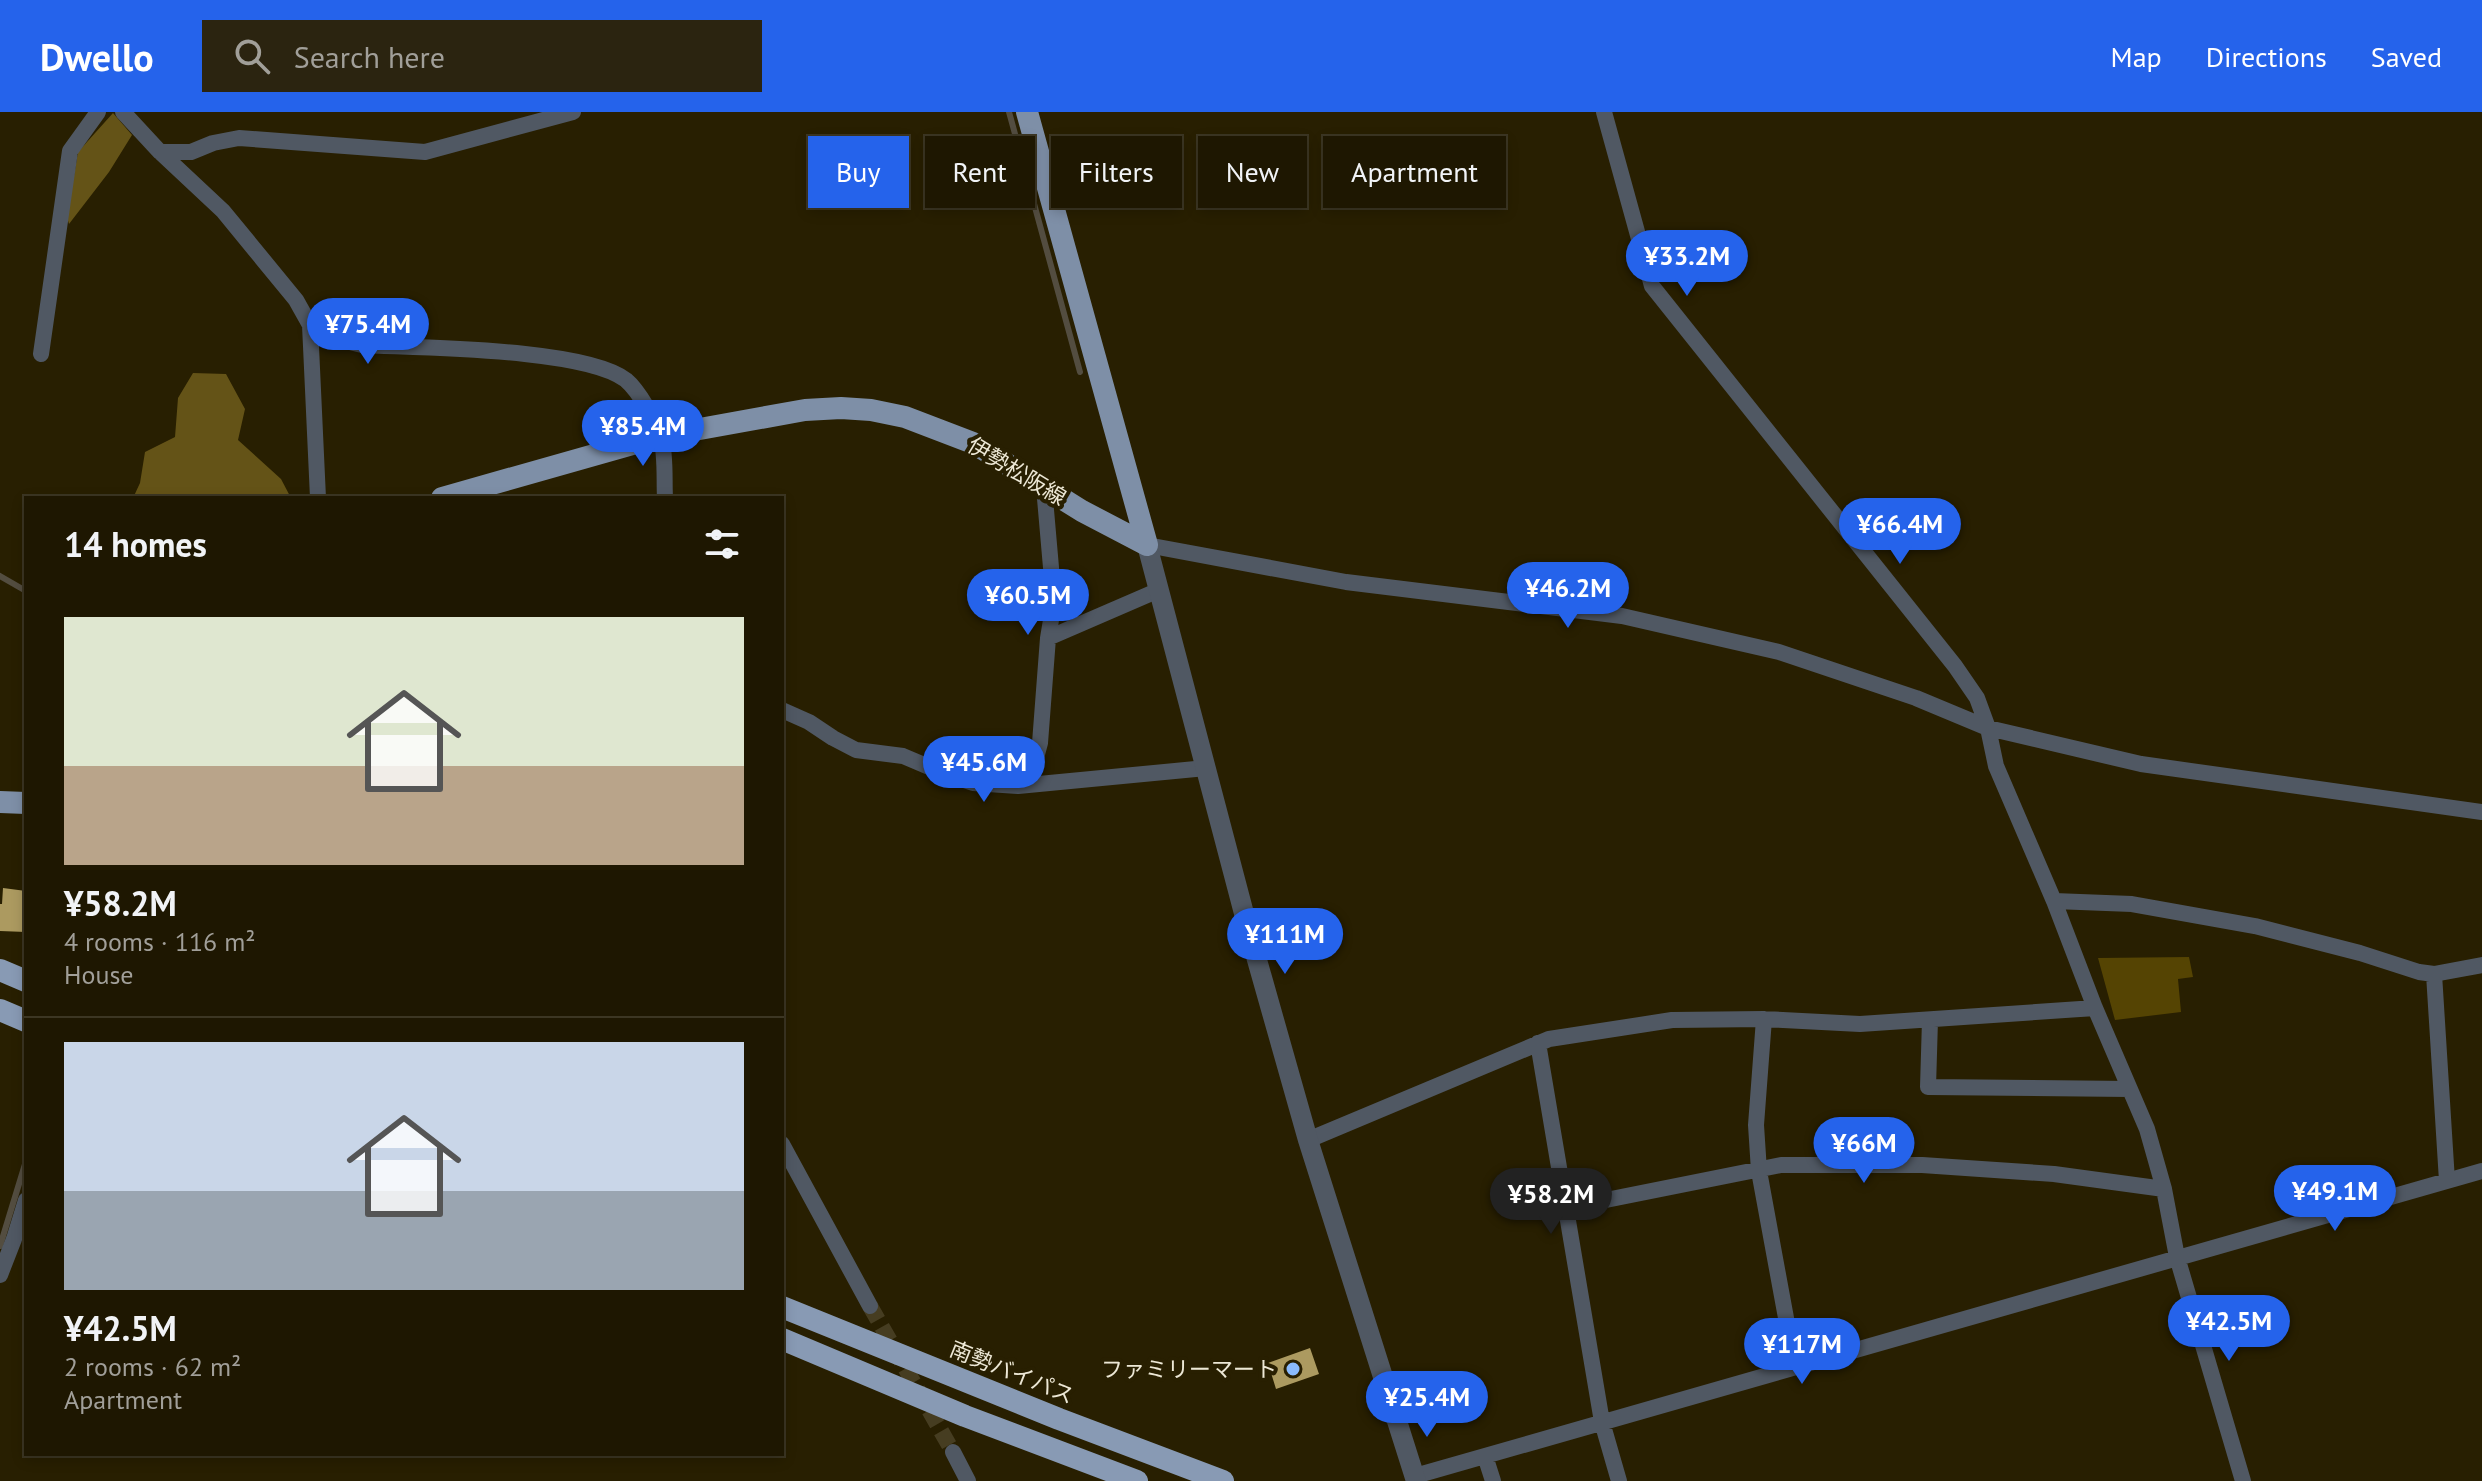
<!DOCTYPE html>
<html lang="en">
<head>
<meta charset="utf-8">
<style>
	body { margin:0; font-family:"PT Sans","Noto Sans JP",sans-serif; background:#2b2410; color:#f1f3f6; height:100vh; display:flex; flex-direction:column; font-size:30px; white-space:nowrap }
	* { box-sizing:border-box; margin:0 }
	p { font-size:26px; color:#a19f99 }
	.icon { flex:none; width:44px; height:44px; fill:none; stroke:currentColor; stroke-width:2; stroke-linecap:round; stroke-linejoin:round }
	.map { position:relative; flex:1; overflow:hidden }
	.sheet { position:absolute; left:24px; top:384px; width:760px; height:960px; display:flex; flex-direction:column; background:#1e1701; border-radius:0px; box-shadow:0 4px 12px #0003,0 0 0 2px #3c3623 }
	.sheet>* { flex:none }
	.guide { position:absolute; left:808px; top:24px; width:760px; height:72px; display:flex; gap:16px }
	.price { position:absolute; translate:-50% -68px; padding:0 18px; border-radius:28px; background:#2563eb; color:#fff; font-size:26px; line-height:52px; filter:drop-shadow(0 2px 4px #0008) }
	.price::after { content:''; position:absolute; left:50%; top:48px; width:24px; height:18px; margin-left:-12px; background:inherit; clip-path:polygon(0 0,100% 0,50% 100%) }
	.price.current { background:#222; color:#fff }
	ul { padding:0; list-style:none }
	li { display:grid; align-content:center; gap:16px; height:424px; padding:0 40px }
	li+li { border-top:2px solid #3c3623 }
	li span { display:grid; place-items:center; height:248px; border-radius:0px; color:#555 }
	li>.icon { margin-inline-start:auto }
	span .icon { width:144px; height:144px; fill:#fffc; stroke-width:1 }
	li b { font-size:34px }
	h2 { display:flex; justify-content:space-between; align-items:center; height:96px; padding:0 40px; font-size:34px }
	.tag { padding:0 28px; border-radius:0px; background:#1e1701; box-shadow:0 4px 12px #0003,0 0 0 2px #3c3623; font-size:28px; line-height:72px }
	.tag.current { background:#2563eb; color:#fff }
	header { display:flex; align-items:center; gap:48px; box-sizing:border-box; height:112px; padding:0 40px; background:#2563eb; color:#fff }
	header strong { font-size:38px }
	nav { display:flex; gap:44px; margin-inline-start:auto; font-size:28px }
	.search { width:560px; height:72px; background:#2b2410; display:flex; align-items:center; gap:20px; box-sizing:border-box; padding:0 28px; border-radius:0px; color:#a19f99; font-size:30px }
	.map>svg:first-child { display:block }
	.green { fill:#554403 }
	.forest { fill:#645317 }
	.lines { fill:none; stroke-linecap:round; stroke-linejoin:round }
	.stream { stroke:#534d40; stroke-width:6 }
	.building { fill:#ac9a60 }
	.minor-tunnel { stroke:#463d21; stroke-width:16; stroke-dasharray:16 8; stroke-linecap:butt }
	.minor { stroke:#505863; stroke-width:16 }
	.tertiary { stroke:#505863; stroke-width:20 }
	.primary { stroke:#7e8fa7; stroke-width:22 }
	.trunk { stroke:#889ab4; stroke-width:22 }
	.poi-dot { fill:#8abafc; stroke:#281f01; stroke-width:3 }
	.labels { text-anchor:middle; stroke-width:8; stroke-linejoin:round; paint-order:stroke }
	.street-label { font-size:22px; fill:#ede8d6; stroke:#281f01 }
	.poi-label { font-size:22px; fill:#ede8d6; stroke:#281f01; text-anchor:end }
</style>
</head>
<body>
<header>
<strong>Dwello</strong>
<div class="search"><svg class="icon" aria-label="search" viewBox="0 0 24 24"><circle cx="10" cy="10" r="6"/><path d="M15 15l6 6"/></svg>Search here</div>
<nav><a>Map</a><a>Directions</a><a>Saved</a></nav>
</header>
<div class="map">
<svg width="2482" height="1369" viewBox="0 0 2482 1369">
	<rect width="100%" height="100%" fill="#281f01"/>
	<path class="green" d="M2189,845L2193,865L2178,867L2181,900L2115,908L2098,846Z"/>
	<path class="forest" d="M113,1L132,23L109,60L69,112L67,105L78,40Z
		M193,261L226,262L245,297L238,328L281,367L291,386H133L140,371L145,340L175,325L178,286Z"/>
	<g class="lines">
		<path class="stream" d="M1009,0L1080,260
			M0,464L26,479
			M0,1134L26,1049"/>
	</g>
	<path class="building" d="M3,776L26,779V820L0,819V792H2Z
		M1310,1236L1319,1262L1276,1277L1268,1251Z"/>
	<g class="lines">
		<path class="minor-tunnel" d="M870,1194L953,1340"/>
		<path class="minor" d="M123,0L160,40L223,99L296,188L310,213L342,228L362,233C419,236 585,236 626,268C638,278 657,310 661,325C666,344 664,367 665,386
			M1604,0L1652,174L1955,554L1977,586L1988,616L1996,654L2054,789L2095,896L2147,1017L2164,1077L2177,1145L2243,1369
			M160,40H191L213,31L239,26L425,40L573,0
			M310,213L318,386
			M41,242L70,39L98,0
			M1044,375L1054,490L1048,526
			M1147,433L1346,470L1622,504L1779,540L1916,586L1988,616L2141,652L2482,700
			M782,598L809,610L833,626L856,638L903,644L943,661L973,671L1018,674L1206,656
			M1029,672L1040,631L1048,526L1159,478
			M2054,789L2132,792L2255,814L2360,841L2419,860L2434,862L2447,1069
			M2434,862L2482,853
			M1764,907L1756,1013L1759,1059L1795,1255
			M1930,908L1928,975L2130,977
			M1538,931L1602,1310L1619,1369
			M1308,1028L1549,927L1672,908L1764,907L1860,912L2095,896
			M782,1032L870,1194
			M1566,1096L1781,1053H1922L2054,1062L2164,1077
			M0,1163L14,1127L26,1088
			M953,1340L968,1369
			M1485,1344L1493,1369
			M1415,1364L2482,1059"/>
		<path class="tertiary" d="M1147,433L1246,809L1308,1028L1416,1369"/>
		<path class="primary" d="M1027,0L1147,433
			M442,386L661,324L805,298L841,296L871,298L905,305L973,331L1082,399L1147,433
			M0,690L26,691"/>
		<path class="trunk" d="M0,858L26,869
			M0,898L26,909
			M782,1195L1059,1307L1223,1369
			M782,1227L965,1304L1137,1369"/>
	</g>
	<circle class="poi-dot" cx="1293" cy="1257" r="8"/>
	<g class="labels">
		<g class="street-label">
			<text transform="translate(1017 359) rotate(31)" y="8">伊勢松阪線</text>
			<text transform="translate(1012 1260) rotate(22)" y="8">南勢バイパス</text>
		</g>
		<g class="poi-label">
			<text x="1277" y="1265">ファミリーマート</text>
		</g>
	</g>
</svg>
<b class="price" style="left:1687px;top:186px">¥33.2M</b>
<b class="price" style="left:368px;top:254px">¥75.4M</b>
<b class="price" style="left:643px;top:356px">¥85.4M</b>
<b class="price" style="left:1900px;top:454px">¥66.4M</b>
<b class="price" style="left:1568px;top:518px">¥46.2M</b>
<b class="price" style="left:1028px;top:525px">¥60.5M</b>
<b class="price" style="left:984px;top:692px">¥45.6M</b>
<b class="price" style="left:1285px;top:864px">¥111M</b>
<b class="price" style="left:1864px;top:1073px">¥66M</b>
<b class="price" style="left:2335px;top:1121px">¥49.1M</b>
<b class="price current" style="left:1551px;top:1124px">¥58.2M</b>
<b class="price" style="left:2229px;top:1251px">¥42.5M</b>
<b class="price" style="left:1802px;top:1274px">¥117M</b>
<b class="price" style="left:1427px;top:1327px">¥25.4M</b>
<div class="guide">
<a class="tag current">Buy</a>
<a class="tag">Rent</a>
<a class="tag">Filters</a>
<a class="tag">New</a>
<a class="tag">Apartment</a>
</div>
<section class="sheet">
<h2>14 homes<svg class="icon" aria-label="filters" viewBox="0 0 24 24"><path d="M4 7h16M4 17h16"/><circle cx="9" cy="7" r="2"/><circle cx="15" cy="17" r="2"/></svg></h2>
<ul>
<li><span style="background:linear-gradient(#dfe7d0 60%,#b9a48a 0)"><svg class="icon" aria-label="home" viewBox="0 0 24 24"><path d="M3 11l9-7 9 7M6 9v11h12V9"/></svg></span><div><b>¥58.2M</b><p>4 rooms · 116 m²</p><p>House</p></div></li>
<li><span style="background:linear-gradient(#c9d6e8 60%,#9aa5b1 0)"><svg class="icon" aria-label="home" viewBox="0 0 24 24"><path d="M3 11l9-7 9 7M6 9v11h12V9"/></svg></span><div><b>¥42.5M</b><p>2 rooms · 62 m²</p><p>Apartment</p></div></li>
</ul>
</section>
</div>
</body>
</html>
